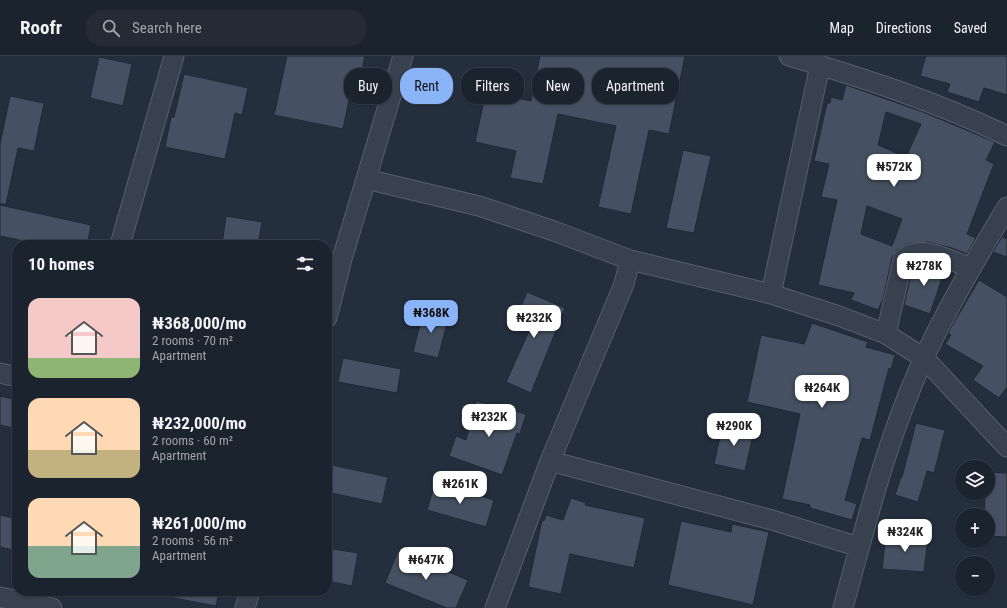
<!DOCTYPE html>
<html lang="en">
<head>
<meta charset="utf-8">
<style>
	body { margin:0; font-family:"Roboto Condensed",sans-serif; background:#242b36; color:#f1f3f6; height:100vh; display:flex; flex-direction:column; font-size:15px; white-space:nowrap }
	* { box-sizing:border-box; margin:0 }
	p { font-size:13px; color:#a0a4aa }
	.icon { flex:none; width:22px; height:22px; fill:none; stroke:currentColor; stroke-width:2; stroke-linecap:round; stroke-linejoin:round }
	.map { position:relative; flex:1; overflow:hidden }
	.side { position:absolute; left:12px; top:184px; width:320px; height:356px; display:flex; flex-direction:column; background:#1b232e; border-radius:16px; box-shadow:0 1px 3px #0004,0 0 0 1px #39404a }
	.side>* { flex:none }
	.banner { position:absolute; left:344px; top:12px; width:380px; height:36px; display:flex; gap:8px }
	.buttons { position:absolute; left:955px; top:404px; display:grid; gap:8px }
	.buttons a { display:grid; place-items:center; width:40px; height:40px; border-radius:50%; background:#1b232e; box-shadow:0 1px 3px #0004,0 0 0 1px #39404a; font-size:20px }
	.price { position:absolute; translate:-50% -34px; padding:0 9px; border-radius:8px; background:#fff; color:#222; font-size:13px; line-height:26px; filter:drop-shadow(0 1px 2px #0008) }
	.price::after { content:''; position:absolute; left:50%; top:24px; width:12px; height:9px; margin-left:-6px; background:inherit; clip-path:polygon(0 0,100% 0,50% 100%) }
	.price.on { background:#8ab4f8; color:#111 }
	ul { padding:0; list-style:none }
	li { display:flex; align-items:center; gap:12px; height:100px; padding:0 16px }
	li span { display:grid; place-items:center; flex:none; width:112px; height:80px; border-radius:12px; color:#555 }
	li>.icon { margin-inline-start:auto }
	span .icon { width:48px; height:48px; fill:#fffc; stroke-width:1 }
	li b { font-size:17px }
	h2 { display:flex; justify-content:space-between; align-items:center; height:48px; padding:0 16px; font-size:17px }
	.pill { padding:0 14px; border-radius:16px; background:#1b232e; box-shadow:0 1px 3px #0004,0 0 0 1px #39404a; font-size:14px; line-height:36px }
	.pill.on { background:#8ab4f8; color:#111 }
	header { display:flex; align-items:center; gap:24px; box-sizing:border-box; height:56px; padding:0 20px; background:#1b232e; border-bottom:1px solid #39404a }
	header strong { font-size:19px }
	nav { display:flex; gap:22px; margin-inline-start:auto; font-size:14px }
	.search { width:280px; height:36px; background:#242b36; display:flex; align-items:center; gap:10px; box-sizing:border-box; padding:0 14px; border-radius:16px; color:#a0a4aa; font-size:15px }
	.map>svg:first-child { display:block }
	.building { fill:#455162; stroke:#1f2835; fill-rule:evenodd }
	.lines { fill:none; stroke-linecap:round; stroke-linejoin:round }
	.minor-casing { stroke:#565f6c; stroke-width:21 }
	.minor { stroke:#38414e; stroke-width:19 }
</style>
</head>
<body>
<header>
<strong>Roofr</strong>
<div class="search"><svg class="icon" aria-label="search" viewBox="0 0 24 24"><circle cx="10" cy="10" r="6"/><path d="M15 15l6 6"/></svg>Search here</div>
<nav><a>Map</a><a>Directions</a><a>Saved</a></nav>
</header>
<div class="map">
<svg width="1007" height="552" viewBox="0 0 1007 552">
	<rect width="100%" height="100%" fill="#242f3e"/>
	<path class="building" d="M287,0H365L358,31L352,29L343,73L274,59Z
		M540,0H685L669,78L649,74L631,158L598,151L616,70L558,58L543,128L510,122L516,95L475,86L486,35L531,45Z
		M926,0H1007V39L984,32L979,46L947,36L950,28L920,20Z
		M99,1L132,8L123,50L90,42Z
		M184,18L248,32L242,59L235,57L225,103L165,91L171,61H174Z
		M846,29L923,56L995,86L986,104L994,108L967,178L976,182L967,198L952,192L928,186L908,188L897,194L892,201L883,243L878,254L851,244L854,237L818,229L837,144L821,141L829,108L814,105L827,47H830L831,41L842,44ZM886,56L921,68L906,101L878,89ZM867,150L902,163L892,190L861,178Z
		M10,40L44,47L34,95L18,92L6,148H0V88Z
		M683,94L711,100L694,177L666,172Z
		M0,149L91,169L87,189H43L0,180Z
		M226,160L262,166L258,189H222Z
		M1002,181L1007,183V201L993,196Z
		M920,208L945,213L930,258L904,249L913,210Z
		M979,224L1007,241V331L999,342L973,324L983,310L945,288L951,279L948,277L953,268Z
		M527,236L565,252L531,337L506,326L529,275L513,269Z
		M424,253L449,260L438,302L413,296Z
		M812,267L868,286L866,291L895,299L891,313L889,312L870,384L862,382L845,444L857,448L852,464L810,452V449L782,443L800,358L747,346L761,279L804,288Z
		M343,302L401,313L397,337L338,326Z
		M0,340L17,344V373L0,369Z
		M476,345L526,358L520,378L517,377L502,419L449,400L456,380L466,384Z
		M723,367L754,374L745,415L714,408Z
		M916,367L945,374L934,417L927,415L918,446L895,439L901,421H902Z
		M327,408L388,421L382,448L327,436Z
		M988,416L1007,417V481L988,480V459H984L985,437H988Z
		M435,427L494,444L486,471L427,454Z
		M571,442L586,447L585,449L645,462L634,512L570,498L561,538L528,531L542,464L544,465L546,459L563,464Z
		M0,459L17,463V495L0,491Z
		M681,465L731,476L732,468L769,476L753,549L668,529Z
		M886,478L928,482L924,516L882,513Z
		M327,492L358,497L352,530L327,525Z
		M398,495L468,524L456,552H447L385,527Z
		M174,535H219L216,550L174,542Z"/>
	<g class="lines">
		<g class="minor-casing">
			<path id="minor" d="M789,0C863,22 938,46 1007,80
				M366,123L479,150L554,175L630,204L771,238L839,260L886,278L924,302L1007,391
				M120,189L174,0
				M771,238L820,9
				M327,262L342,203L403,0
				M886,278L903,203C922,187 951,205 971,212
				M0,317L17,321
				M550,405L772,464L859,491
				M0,541L52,552
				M245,552L250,535
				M495,552L550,405L624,228L630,204
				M843,552C866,467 887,382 924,302C948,250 978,200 1007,151"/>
		</g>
		<use href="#minor" class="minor"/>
	</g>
</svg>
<div class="buttons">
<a><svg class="icon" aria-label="layers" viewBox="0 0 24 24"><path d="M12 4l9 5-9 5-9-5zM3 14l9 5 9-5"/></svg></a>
<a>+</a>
<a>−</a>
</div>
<b class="price" style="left:894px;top:132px">₦572K</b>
<b class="price" style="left:924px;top:231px">₦278K</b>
<b class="price on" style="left:431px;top:278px">₦368K</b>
<b class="price" style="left:534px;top:283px">₦232K</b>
<b class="price" style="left:822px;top:353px">₦264K</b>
<b class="price" style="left:489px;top:382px">₦232K</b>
<b class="price" style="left:734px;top:391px">₦290K</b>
<b class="price" style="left:460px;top:449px">₦261K</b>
<b class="price" style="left:905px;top:497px">₦324K</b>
<b class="price" style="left:426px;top:525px">₦647K</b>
<div class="banner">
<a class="pill">Buy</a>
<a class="pill on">Rent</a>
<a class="pill">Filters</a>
<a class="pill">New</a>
<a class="pill">Apartment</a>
</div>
<section class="side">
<h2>10 homes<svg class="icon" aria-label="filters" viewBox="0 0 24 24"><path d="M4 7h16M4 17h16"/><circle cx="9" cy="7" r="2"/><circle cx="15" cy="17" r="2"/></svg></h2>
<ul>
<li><span style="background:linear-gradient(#f6c9c9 75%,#8fb573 0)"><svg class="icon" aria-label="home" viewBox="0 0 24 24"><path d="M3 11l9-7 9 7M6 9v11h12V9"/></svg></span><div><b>₦368,000/mo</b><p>2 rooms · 70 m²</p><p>Apartment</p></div></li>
<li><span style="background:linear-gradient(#ffd9b3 65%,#c2b280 0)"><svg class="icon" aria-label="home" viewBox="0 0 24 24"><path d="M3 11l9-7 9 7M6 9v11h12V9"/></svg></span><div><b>₦232,000/mo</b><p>2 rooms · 60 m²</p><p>Apartment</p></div></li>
<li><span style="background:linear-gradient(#ffd9b3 60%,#7fa58c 0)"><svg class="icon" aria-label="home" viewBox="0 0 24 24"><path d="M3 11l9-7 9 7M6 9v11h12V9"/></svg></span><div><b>₦261,000/mo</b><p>2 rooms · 56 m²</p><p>Apartment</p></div></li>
</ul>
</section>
</div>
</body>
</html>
